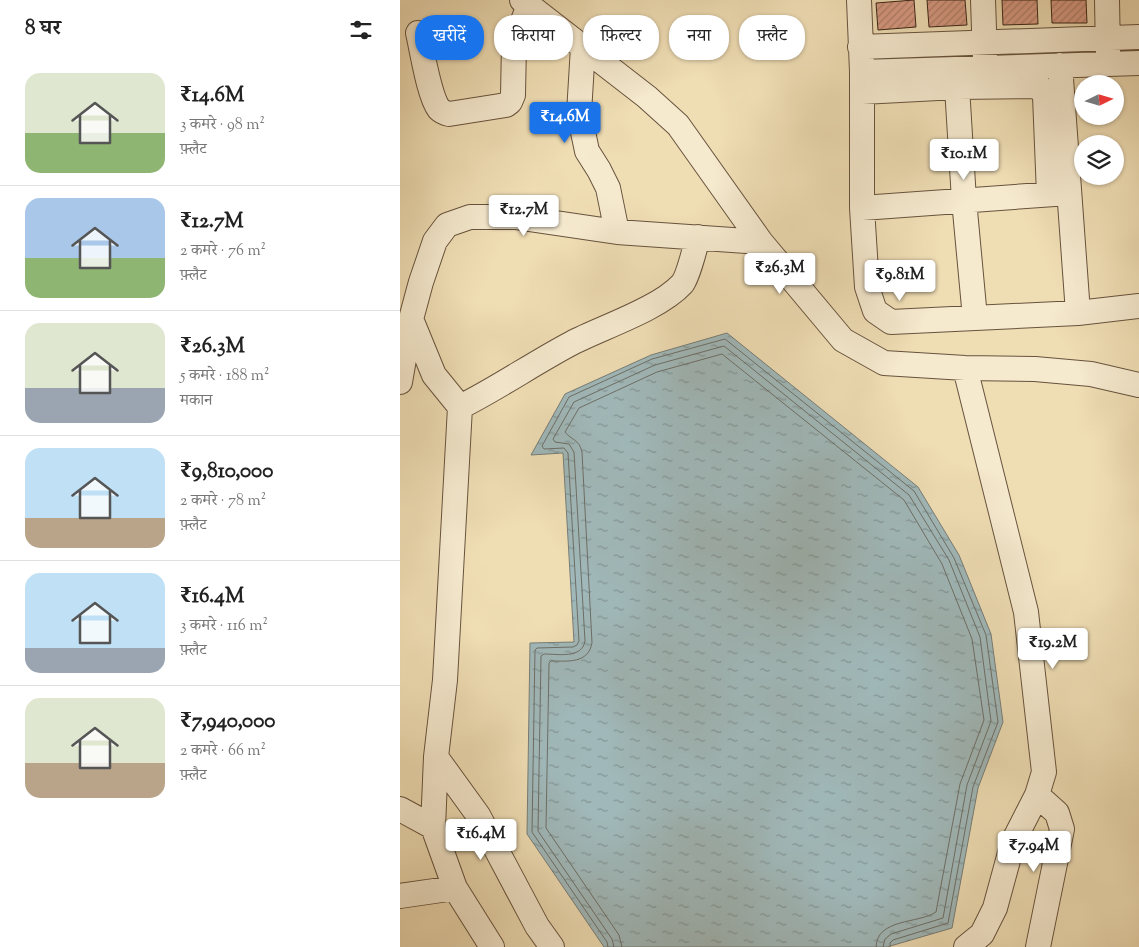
<!DOCTYPE html>
<html lang="hi">
<head>
<meta charset="utf-8">
<style>
	body { margin:0; font-family:"Sorts Mill Goudy","Noto Serif Devanagari",serif; background:#f2f2f2; color:#222; height:100vh; display:flex; flex-direction:column; font-size:19px; white-space:nowrap }
	* { box-sizing:border-box; margin:0 }
	p { font-size:16px; color:#767676 }
	.icon { flex:none; width:28px; height:28px; fill:none; stroke:currentColor; stroke-width:2; stroke-linecap:round; stroke-linejoin:round }
	.map { position:relative; flex:1; overflow:hidden }
	.sheet { display:flex; flex-direction:column; background:#fff; width:400px }
	.sheet>* { flex:none }
	.guide { position:absolute; left:15px; top:15px; width:475px; height:45px; display:flex; gap:10px }
	.needle { width:32px; rotate:85deg }
	.tools { position:absolute; left:674px; top:75px; display:grid; gap:10px }
	.tools a { display:grid; place-items:center; width:50px; height:50px; border-radius:50%; background:#fff; box-shadow:0 1px 4px #0004; font-size:25px }
	.price { position:absolute; translate:-50% -42px; padding:0 11px; border-radius:5px; background:#fff; color:#222; font-size:16px; line-height:32px; filter:drop-shadow(0 1px 2px #0008) }
	.price::after { content:''; position:absolute; left:50%; top:30px; width:15px; height:11px; margin-left:-8px; background:inherit; clip-path:polygon(0 0,100% 0,50% 100%) }
	.price.current { background:#1a73e8; color:#fff }
	ul { padding:0; list-style:none }
	li { display:flex; align-items:center; gap:15px; height:125px; padding:0 25px }
	li+li { border-top:1px solid #e0e0e0 }
	li span { display:grid; place-items:center; flex:none; width:140px; height:100px; border-radius:15px; color:#555 }
	li>.icon { margin-inline-start:auto }
	span .icon { width:60px; height:60px; fill:#fffc; stroke-width:1 }
	li b { font-size:21px }
	h2 { display:flex; justify-content:space-between; align-items:center; height:60px; padding:0 25px; font-size:21px }
	.pill { padding:0 18px; border-radius:20px; background:#fff; box-shadow:0 1px 4px #0004; font-size:18px; line-height:45px }
	.pill.current { background:#1a73e8; color:#fff }
	main { display:flex; flex:1; min-height:0 }
	.map>svg:first-child { display:block }
	.water { fill:url(#water-ripples); stroke:#777d77 }
	.lines { fill:none; stroke-linecap:round; stroke-linejoin:round }
	.shore { stroke:#6d6e67; stroke-width:1 }
	.building { fill:url(#building-hatch); stroke:#3a2515 }
	.minor-casing { stroke:#67533d; stroke-width:26 }
	.minor { stroke:#f5e9ce; stroke-width:24 }
</style>
</head>
<body>
<main>
<section class="sheet">
<h2>8 घर<svg class="icon" aria-label="filters" viewBox="0 0 24 24"><path d="M4 7h16M4 17h16"/><circle cx="9" cy="7" r="2"/><circle cx="15" cy="17" r="2"/></svg></h2>
<ul>
<li><span style="background:linear-gradient(#dfe7d0 60%,#8fb573 0)"><svg class="icon" aria-label="home" viewBox="0 0 24 24"><path d="M3 11l9-7 9 7M6 9v11h12V9"/></svg></span><div><b>₹14.6M</b><p>3 कमरे · 98 m²</p><p>फ़्लैट</p></div></li>
<li><span style="background:linear-gradient(#a9c7e8 60%,#8fb573 0)"><svg class="icon" aria-label="home" viewBox="0 0 24 24"><path d="M3 11l9-7 9 7M6 9v11h12V9"/></svg></span><div><b>₹12.7M</b><p>2 कमरे · 76 m²</p><p>फ़्लैट</p></div></li>
<li><span style="background:linear-gradient(#dfe7d0 65%,#9aa5b1 0)"><svg class="icon" aria-label="home" viewBox="0 0 24 24"><path d="M3 11l9-7 9 7M6 9v11h12V9"/></svg></span><div><b>₹26.3M</b><p>5 कमरे · 188 m²</p><p>मकान</p></div></li>
<li><span style="background:linear-gradient(#bfe0f5 70%,#b9a48a 0)"><svg class="icon" aria-label="home" viewBox="0 0 24 24"><path d="M3 11l9-7 9 7M6 9v11h12V9"/></svg></span><div><b>₹9,810,000</b><p>2 कमरे · 78 m²</p><p>फ़्लैट</p></div></li>
<li><span style="background:linear-gradient(#bfe0f5 75%,#9aa5b1 0)"><svg class="icon" aria-label="home" viewBox="0 0 24 24"><path d="M3 11l9-7 9 7M6 9v11h12V9"/></svg></span><div><b>₹16.4M</b><p>3 कमरे · 116 m²</p><p>फ़्लैट</p></div></li>
<li><span style="background:linear-gradient(#dfe7d0 65%,#b9a48a 0)"><svg class="icon" aria-label="home" viewBox="0 0 24 24"><path d="M3 11l9-7 9 7M6 9v11h12V9"/></svg></span><div><b>₹7,940,000</b><p>2 कमरे · 66 m²</p><p>फ़्लैट</p></div></li>
</ul>
</section>
<div class="map">
<svg width="739" height="947" viewBox="0 0 739 947">
	<defs>
		<pattern id="water-ripples" width="26" height="14" patternUnits="userSpaceOnUse" patternTransform="scale(1.25)"><rect width="26" height="14" fill="#a0b8b9"/><path d="M2 4q2-2 4 0t4 0M15 11q2-2 4 0t4 0" fill="none" stroke="#839595"/></pattern>
		<pattern id="building-hatch" width="6" height="6" patternUnits="userSpaceOnUse" patternTransform="scale(1.25)"><rect width="6" height="6" fill="#d79982"/><path d="M-1 1l2-2M0 6l6-6M5 7l2-2" fill="none" stroke="#af7d69"/></pattern>
	</defs>
	<rect width="100%" height="100%" fill="#efddb4"/>
	<filter id="stains"><feTurbulence type="fractalNoise" baseFrequency=".004" numOctaves="4"/><feColorMatrix values="0 0 0 0 .2 0 0 0 0 .09 0 0 0 0 .02 0 0 0 .5 -.17"/></filter>
	<radialGradient id="worn" r=".72"><stop offset=".6" stop-color="#630" stop-opacity="0"/><stop offset="1" stop-color="#630" stop-opacity=".3"/></radialGradient>
	<path class="water" d="M327,333L518,487L559,555L591,634L603,722L578,788L552,928L487,947H204L127,834L130,643L174,642L163,453L131,455L165,394L251,355Z"/>
	<g class="lines">
		<path class="shore" d="M208,947L207,942L132,832L135,650L137,648L173,647L177,645L179,641L168,453L164,448L144,449L142,446L169,397L252,359L325,339L514,491L554,558L586,635L598,722L573,787L548,923L493,940L490,943V947
			M214,947L212,939L138,831L141,656L144,654C158,654 182,659 185,641L174,452L169,444L155,442L153,439L174,402L255,365L324,346L509,495L549,560L580,637L591,721L567,785L543,918L491,934L485,939L483,947
			M222,947L219,935L146,828L149,663L151,661C168,661 188,664 192,643L182,452C179,439 171,440 165,432L179,408L257,372L322,354L504,500L542,564L572,639L584,720L560,784L536,912C518,924 477,918 476,947"/>
	</g>
	<path class="building" d="M514,0L516,27L478,30L476,3Z
		M527,0H565L567,25L529,27Z
		M602,0H637L638,24L603,25Z
		M651,0H686L687,23H652Z"/>
	<g class="lines">
		<g class="minor-casing">
			<path id="minor" d="M122,0L247,97L278,125L361,242L443,340L484,363L565,368L635,369L691,374L739,385
				M459,0L462,72V208L467,287L475,311L491,322L678,313L739,306
				M583,0L585,58
				M707,0L708,53
				M18,33C22,50 29,96 39,109C42,112 45,113 49,114L106,105L110,102L113,95L114,44L129,5
				M183,47L179,113L187,151L199,170L208,188L217,232
				M460,47L739,37
				M660,65L678,313
				M462,72L739,63
				M557,87L639,86L645,96L649,194
				M462,92L557,87L564,200L575,318
				M462,208L669,193
				M565,368L626,612L644,772L637,795L613,842L595,908L582,934L566,947
				M0,382L11,319
				M60,407L34,375L11,319L21,282L35,241L47,225L70,217H115L217,232L361,242
				M36,757L78,815L137,926L152,947
				M637,795L657,813L662,829L638,947
				M0,809L33,827
				M55,888L33,827L36,757L45,680L60,407C98,388 134,363 172,343C203,327 259,309 282,284C288,277 295,248 298,237
				M0,896L55,888L92,947"/>
		</g>
		<use href="#minor" class="minor"/>
	</g>
	<rect width="100%" height="100%" filter="url(#stains)"/>
	<rect width="100%" height="100%" fill="url(#worn)"/>
</svg>
<div class="tools">
<a><svg class="needle" viewBox="-14 -14 28 28"><path d="M0-13l5 13h-10z" fill="#e53935"/><path d="M0 13l5-13h-10z" fill="#767676"/></svg></a>
<a><svg class="icon" aria-label="layers" viewBox="0 0 24 24"><path d="M12 4l9 5-9 5-9-5zM3 14l9 5 9-5"/></svg></a>
</div>
<b class="price current" style="left:165px;top:144px">₹14.6M</b>
<b class="price" style="left:564px;top:181px">₹10.1M</b>
<b class="price" style="left:124px;top:237px">₹12.7M</b>
<b class="price" style="left:380px;top:295px">₹26.3M</b>
<b class="price" style="left:500px;top:302px">₹9.81M</b>
<b class="price" style="left:653px;top:670px">₹19.2M</b>
<b class="price" style="left:81px;top:861px">₹16.4M</b>
<b class="price" style="left:634px;top:873px">₹7.94M</b>
<div class="guide">
<a class="pill current">खरीदें</a>
<a class="pill">किराया</a>
<a class="pill">फ़िल्टर</a>
<a class="pill">नया</a>
<a class="pill">फ़्लैट</a>
</div>
</div>
</main>
</body>
</html>
